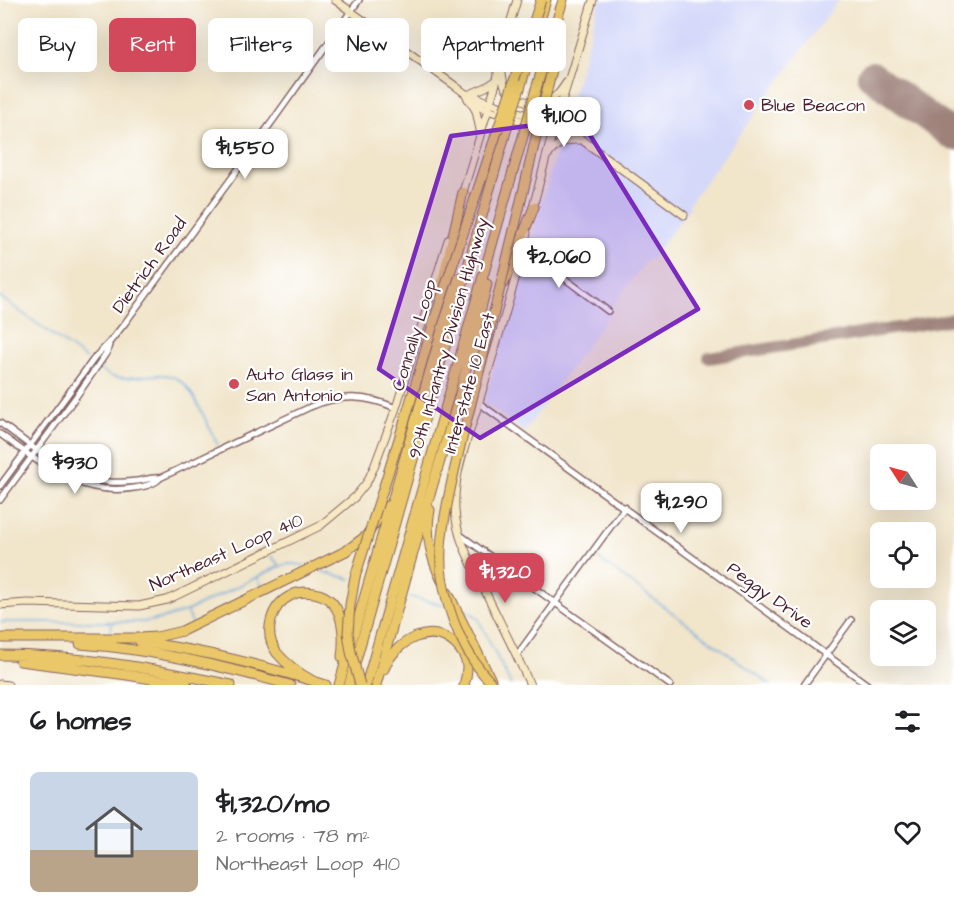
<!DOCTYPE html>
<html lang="en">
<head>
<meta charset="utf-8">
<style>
	body { margin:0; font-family:"Architects Daughter",sans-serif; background:#f6f6f6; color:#202124; height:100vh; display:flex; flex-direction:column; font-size:22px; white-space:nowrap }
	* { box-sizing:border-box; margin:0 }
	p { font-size:20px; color:#757577 }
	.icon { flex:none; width:33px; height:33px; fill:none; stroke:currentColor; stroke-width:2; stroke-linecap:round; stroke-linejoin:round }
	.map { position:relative; height:685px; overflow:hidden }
	.side { display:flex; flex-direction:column; background:#fff; flex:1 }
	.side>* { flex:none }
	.guide { position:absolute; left:18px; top:18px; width:600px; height:54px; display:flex; gap:12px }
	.needle { width:39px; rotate:306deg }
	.fabs { position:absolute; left:870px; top:444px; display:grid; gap:12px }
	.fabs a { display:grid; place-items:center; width:66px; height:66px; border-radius:9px; background:#fff; box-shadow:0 6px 24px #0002; font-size:30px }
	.price { position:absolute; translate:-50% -51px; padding:0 14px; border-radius:12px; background:#fff; color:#222; font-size:20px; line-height:39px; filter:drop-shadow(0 2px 3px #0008) }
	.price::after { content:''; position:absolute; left:50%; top:36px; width:18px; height:14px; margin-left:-9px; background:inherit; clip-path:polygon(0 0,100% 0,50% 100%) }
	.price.active { background:#d1495b; color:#fff }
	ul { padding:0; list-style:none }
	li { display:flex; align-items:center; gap:18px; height:150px; padding:0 30px }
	li span { display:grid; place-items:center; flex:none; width:168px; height:120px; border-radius:9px; color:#555 }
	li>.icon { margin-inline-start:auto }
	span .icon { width:72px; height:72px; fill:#fffc; stroke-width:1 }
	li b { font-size:26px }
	h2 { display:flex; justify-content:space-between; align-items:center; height:72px; padding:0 30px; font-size:26px }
	.chip { padding:0 21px; border-radius:9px; background:#fff; box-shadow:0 6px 24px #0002; font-size:21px; line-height:54px }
	.chip.active { background:#d1495b; color:#fff }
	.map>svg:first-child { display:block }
	.built { fill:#d4d8f9 }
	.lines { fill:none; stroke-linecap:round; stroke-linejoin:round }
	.stream { stroke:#6aa7dc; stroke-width:1.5 }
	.taxiway { stroke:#9e827a; stroke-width:12 }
	.runway { stroke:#9e827a; stroke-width:30 }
	.street-casing { stroke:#846463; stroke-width:8 }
	.secondary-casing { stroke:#846463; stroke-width:9 }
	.highway-casing { stroke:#846463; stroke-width:11 }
	.street { stroke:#fff; stroke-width:5 }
	.secondary { stroke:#f7e9c3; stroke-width:7 }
	.highway { stroke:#eac769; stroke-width:9 }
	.highway-bridge-casing { stroke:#846463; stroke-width:11; stroke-linecap:butt }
	.highway-bridge { stroke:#eac769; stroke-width:9 }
	.marked { fill:#7b2cbf; fill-opacity:0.2; stroke:#7b2cbf; stroke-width:4.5; stroke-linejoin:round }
	.poi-dot { fill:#d1495b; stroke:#fff; stroke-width:2 }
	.labels { text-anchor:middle; stroke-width:4.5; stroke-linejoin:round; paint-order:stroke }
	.poi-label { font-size:18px; fill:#4a1f2b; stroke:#fff; text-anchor:start }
	.street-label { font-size:18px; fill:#4a1f2b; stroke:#fff }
</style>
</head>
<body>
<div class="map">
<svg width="954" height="685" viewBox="0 0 954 685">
	<rect width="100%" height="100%" fill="#fff"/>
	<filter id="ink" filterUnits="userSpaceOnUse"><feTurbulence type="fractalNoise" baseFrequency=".0167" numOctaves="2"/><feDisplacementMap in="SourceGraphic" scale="12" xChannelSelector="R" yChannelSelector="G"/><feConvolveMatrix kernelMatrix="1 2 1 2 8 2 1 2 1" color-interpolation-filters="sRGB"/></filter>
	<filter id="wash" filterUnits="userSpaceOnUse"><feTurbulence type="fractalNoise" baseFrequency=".008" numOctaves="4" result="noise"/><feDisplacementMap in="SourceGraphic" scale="24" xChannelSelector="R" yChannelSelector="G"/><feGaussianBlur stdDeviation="1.35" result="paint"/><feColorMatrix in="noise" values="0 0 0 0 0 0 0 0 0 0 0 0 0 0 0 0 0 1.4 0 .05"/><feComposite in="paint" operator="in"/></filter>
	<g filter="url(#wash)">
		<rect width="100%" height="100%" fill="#f1e5ca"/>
		<path class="built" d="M600,0H839L688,205L690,207L652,259L646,261L607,313L609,315L524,432L484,402Z"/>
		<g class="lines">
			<path class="stream" d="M0,297L86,359
				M101,370C105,373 109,376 114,377C135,382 165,366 183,383C197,397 208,427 218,445
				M271,556L280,566
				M596,557L771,685
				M323,572L351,579
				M257,577L262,586
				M410,597L444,605
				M464,609L473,614L479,620L511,685
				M187,611L192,623
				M0,622H143C159,620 174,616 189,610L280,566L290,564L304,565
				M111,630L112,622"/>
			<path class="taxiway" d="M709,358L954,319"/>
			<path class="runway" d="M872,76L954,136"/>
		</g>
	</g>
	<g filter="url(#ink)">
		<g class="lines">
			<g class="street-casing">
				<path id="street" d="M524,248L608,311
					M479,403L868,685
					M0,423C34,447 66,479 109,482C118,483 128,482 137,481C145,480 152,477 160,478
					M0,434C42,464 79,497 134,488C143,487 154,485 160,478L310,407C340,394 366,395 396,408
					M0,486L96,356L109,343L125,323L231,179L359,0
					M0,500L83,387L107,352L109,345
					M459,534L670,685
					M517,655L625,507
					M804,685L851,620"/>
			</g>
			<g class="secondary-casing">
				<path id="secondary" d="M335,0L454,85L466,94L468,99L487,110L542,127L575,140H582
					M501,63C502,70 502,80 505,86C510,98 535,107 546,102C556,98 561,91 566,83
					M466,94H470L490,103L568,128L575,133L582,140L684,215
					M470,94L486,87L497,80
					M470,101L476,111L480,130
					M564,105V117L569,129
					M549,154C556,145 562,141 574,140
					M462,195L497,80L500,57L517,0
					M532,211L553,131L593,0
					M527,233C514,288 497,342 481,395C469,439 445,486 459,533C464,552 476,572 485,591C500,622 516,653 530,685
					M0,605L27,603L139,606L167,600L320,526L355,497L367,482L374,467L396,408L448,240
					M0,684L8,685"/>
			</g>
			<g class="highway-casing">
				<path id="highway" d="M521,85L546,0
					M536,89L563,0
					M547,90L553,66L557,36
					M504,283L534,207
					M440,292L463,192
					M475,355L490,318
					M430,510C425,533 431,559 442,581
					M448,593L491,680
					M3,638H140L157,637L182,631L346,551L366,536L387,506
					M140,642C203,650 265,666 326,685
					M80,644C152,649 221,666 290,685
					M0,655C78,655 155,669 231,685
					M20,661L127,675L187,685
					M384,669C395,641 431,621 456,645C462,651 466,658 467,666C467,672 466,679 464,685
					M313,681C300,674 287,665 277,653C263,634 270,605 292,595C299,591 307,592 314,593C344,598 345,634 342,657
					M339,685L443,325L459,278
					M349,685L507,128
					M366,685L524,133
					M376,685L420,528L459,397L487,284"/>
			</g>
			<use href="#street" class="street"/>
			<use href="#secondary" class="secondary"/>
			<use href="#highway" class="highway"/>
			<g class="highway-bridge-casing">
				<path id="highway-bridge" d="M507,128L521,85
					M524,133L536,89
					M360,685L351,652L348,633L350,605L355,577L405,420L434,321L541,0
					M493,685C465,656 448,616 442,576C438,549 444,521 449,495C457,455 468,416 478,376C502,281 525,185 547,90"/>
			</g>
			<use href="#highway-bridge" class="highway-bridge"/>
		</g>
	</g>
	<path class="marked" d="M580,119L698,309L480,438L379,369L451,136Z"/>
	<g class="poi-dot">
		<circle cx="749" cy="105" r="6"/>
		<circle cx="234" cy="384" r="6"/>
	</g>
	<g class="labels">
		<g class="poi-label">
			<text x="761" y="111">Blue Beacon</text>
			<text x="246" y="380">Auto Glass in<tspan x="246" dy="21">San Antonio</tspan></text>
		</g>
		<g class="street-label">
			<text transform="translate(149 265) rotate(-54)" y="6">Dietrich Road</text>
			<text transform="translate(414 335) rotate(-73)" y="6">Connally Loop</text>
			<text transform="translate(448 338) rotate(-74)" y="6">90th Infantry Division Highway</text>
			<text transform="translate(469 383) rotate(-74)" y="6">Interstate 10 East</text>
			<text transform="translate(226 552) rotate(-24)" y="6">Northeast Loop 410</text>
			<text transform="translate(770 595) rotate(36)" y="6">Peggy Drive</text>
		</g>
	</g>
</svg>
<div class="fabs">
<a><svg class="needle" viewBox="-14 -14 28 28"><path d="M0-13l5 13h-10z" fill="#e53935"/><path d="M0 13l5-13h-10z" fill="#757577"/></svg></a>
<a><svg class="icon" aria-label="locate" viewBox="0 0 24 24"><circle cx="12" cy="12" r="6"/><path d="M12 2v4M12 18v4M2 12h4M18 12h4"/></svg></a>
<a><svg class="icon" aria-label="layers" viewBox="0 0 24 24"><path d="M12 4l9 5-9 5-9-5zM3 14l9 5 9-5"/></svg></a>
</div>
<b class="price" style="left:564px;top:148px">$1,100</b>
<b class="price" style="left:245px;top:180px">$1,550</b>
<b class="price" style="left:559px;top:289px">$2,060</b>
<b class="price" style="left:75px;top:495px">$930</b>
<b class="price" style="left:681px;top:534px">$1,290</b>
<b class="price active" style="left:505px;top:604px">$1,320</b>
<div class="guide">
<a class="chip">Buy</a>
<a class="chip active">Rent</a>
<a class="chip">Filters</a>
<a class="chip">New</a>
<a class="chip">Apartment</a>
</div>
</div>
<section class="side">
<h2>6 homes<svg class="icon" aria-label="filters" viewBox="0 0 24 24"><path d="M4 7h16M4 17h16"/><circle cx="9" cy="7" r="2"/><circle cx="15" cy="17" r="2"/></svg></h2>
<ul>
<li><span style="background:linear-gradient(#c9d6e8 65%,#b9a48a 0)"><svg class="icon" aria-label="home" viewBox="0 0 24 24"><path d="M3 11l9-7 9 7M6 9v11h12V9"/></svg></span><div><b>$1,320/mo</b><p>2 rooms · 78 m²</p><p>Northeast Loop 410</p></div><svg class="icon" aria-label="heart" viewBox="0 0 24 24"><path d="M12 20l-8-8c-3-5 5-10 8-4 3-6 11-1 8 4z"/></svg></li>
</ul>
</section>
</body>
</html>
